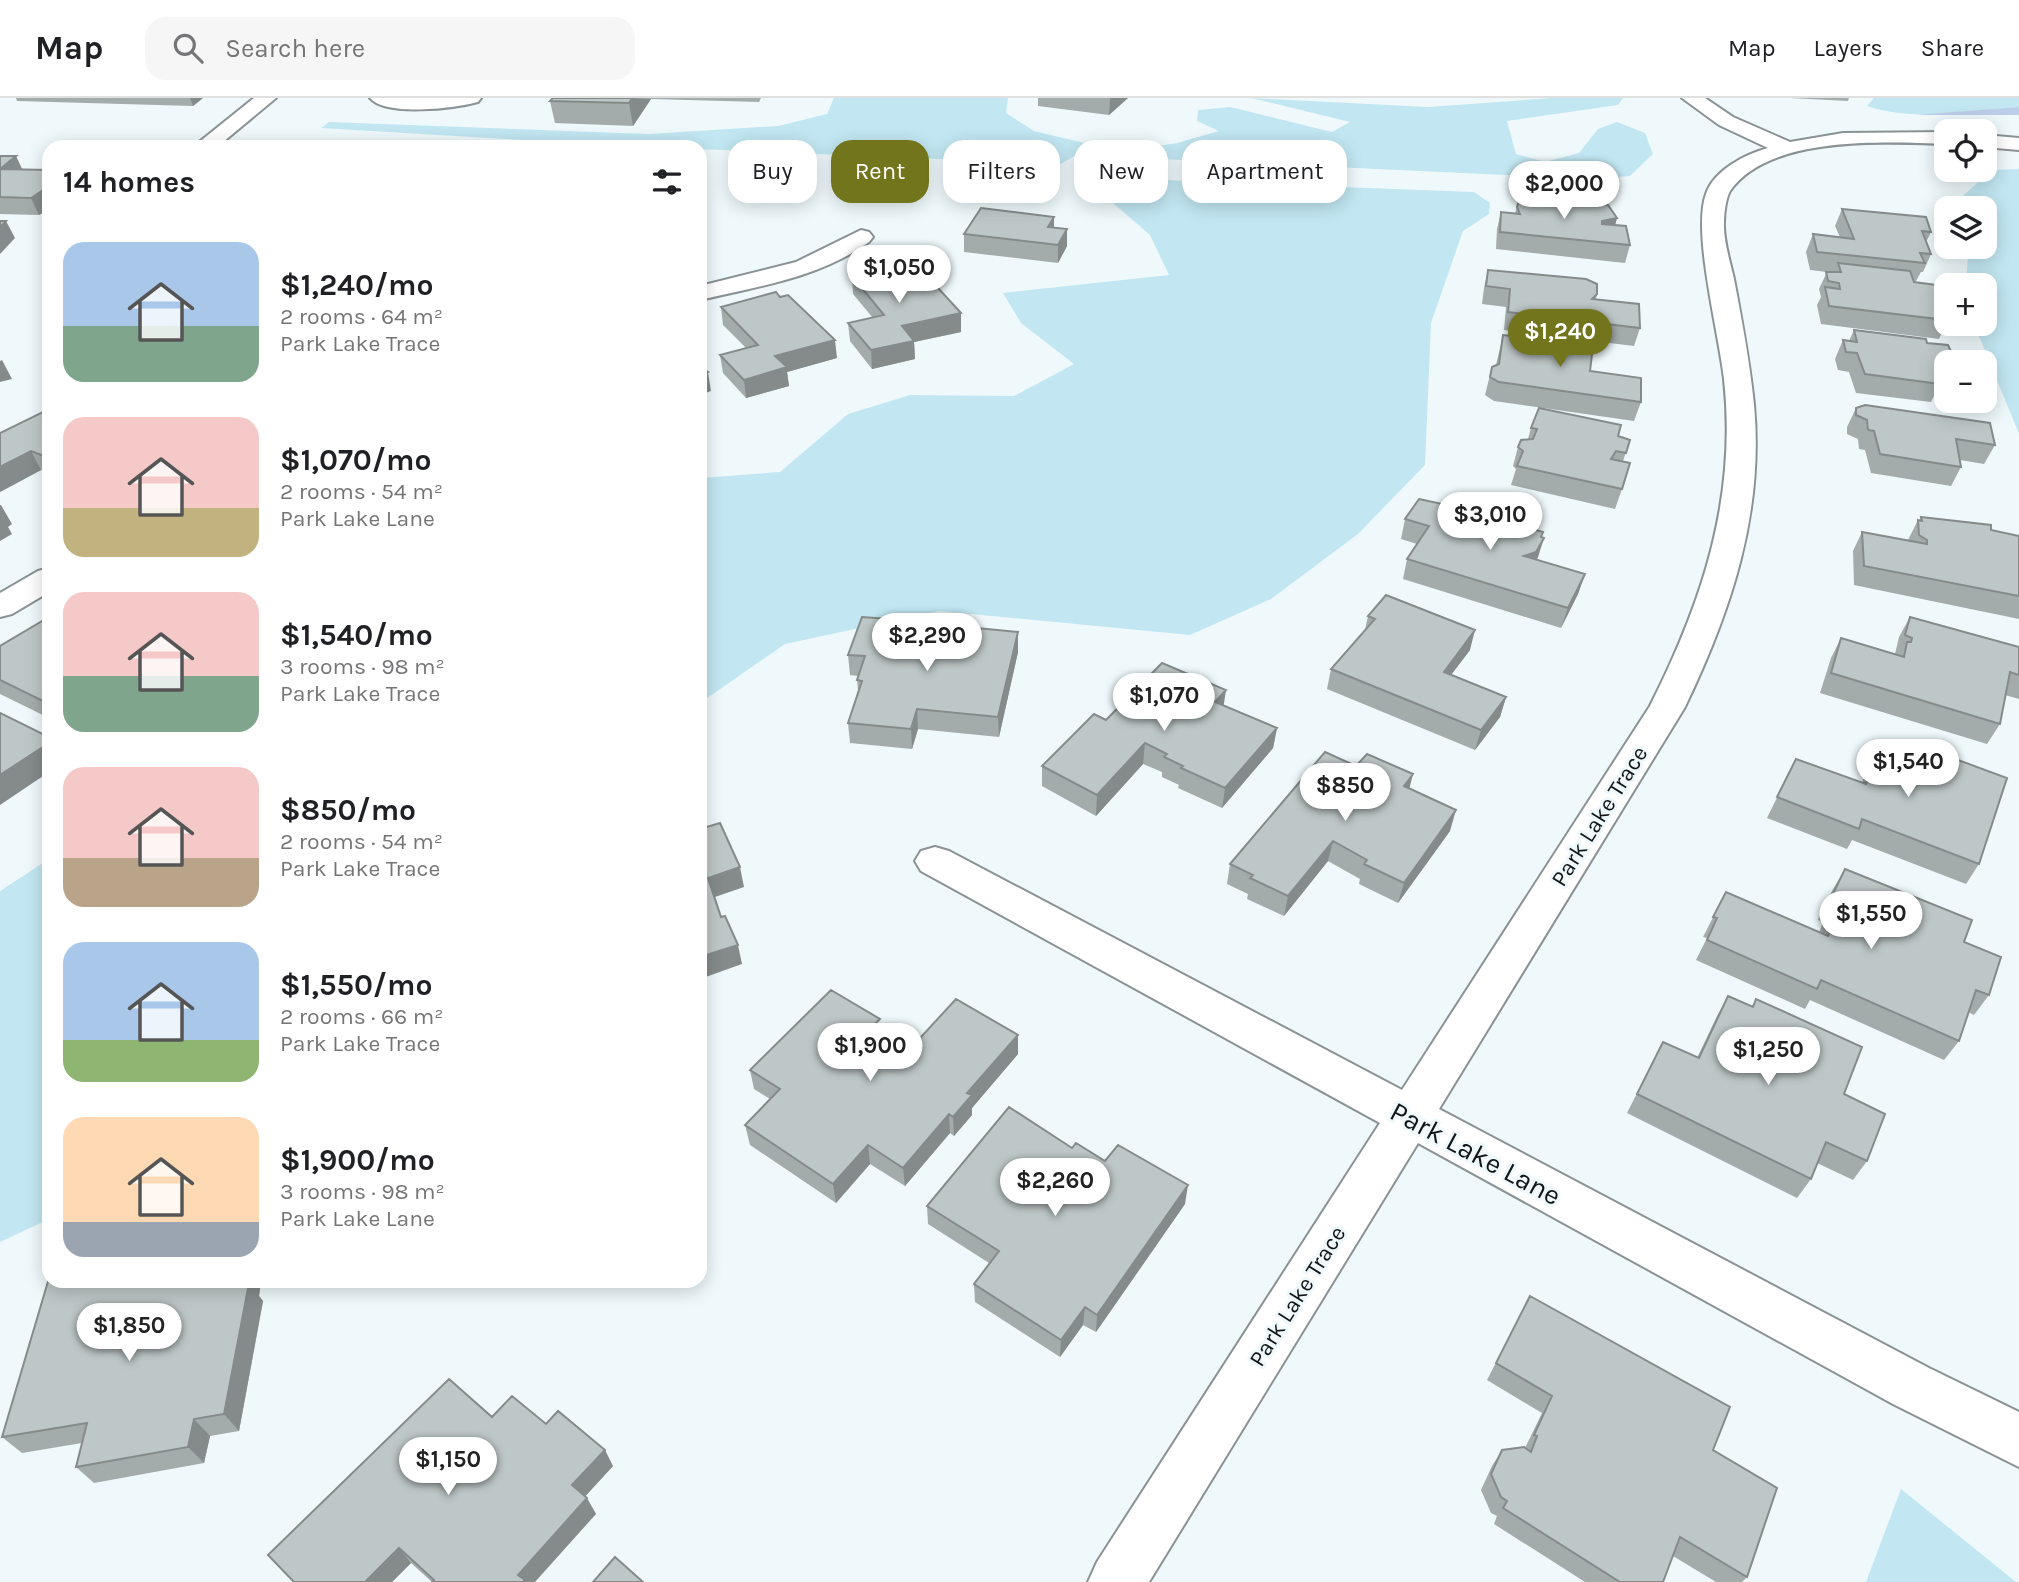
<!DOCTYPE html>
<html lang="en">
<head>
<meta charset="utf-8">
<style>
	body { margin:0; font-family:Karla,sans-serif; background:#f6f6f6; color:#202124; height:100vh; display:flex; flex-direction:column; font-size:26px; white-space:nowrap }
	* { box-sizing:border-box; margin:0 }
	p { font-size:23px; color:#757577 }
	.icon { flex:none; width:38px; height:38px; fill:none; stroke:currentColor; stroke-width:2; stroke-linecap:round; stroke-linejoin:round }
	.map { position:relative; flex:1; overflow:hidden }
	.details { position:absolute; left:42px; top:42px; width:665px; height:1148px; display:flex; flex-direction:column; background:#fff; border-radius:21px; box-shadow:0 4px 18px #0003 }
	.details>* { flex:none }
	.hud { position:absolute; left:728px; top:42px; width:665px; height:63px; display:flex; gap:14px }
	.fabs { position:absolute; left:1934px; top:21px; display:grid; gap:14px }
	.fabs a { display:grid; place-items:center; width:63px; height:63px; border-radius:14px; background:#fff; box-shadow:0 4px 18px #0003; font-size:35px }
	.price { position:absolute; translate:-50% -60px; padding:0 16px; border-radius:24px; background:#fff; color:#222; font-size:23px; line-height:46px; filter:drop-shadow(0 2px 4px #0008) }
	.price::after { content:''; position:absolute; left:50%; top:42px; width:21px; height:16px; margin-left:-10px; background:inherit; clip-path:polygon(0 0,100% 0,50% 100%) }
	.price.active { background:#73751c; color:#fff }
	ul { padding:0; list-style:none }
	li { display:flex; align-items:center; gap:21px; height:175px; padding:0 21px }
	li span { display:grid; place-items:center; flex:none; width:196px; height:140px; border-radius:21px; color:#555 }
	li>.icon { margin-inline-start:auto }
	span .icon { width:84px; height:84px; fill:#fffc; stroke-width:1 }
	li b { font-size:30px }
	h2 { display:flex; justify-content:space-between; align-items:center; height:84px; padding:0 21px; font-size:30px }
	.chip { padding:0 24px; border-radius:21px; background:#fff; box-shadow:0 4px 18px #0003; font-size:24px; line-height:63px }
	.chip.active { background:#73751c; color:#fff }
	header { display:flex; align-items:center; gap:42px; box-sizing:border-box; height:98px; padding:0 35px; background:#fff; border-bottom:2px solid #e0e0e0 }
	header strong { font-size:33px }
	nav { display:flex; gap:38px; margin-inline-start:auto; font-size:24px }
	.search { width:490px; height:63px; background:#f6f6f6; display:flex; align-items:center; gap:18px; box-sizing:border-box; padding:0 24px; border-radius:21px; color:#757577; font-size:26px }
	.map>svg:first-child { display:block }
	.green { fill:#c2e7f2 }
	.water { fill:#bdceea }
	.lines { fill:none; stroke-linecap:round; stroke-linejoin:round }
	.lane-casing { stroke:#8a9295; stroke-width:4 }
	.street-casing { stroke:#8a9295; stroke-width:4 }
	.lane { fill:#fff; fill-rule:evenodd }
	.street { fill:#fff; fill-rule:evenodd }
	.wall { fill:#a3abab }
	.shaded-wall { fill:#858b8b }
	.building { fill:#bec7c7; stroke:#858b8b; stroke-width:2 }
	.labels { text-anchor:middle; stroke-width:6; stroke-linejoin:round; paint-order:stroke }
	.street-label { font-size:23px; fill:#121516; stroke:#eff9fc }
	.near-street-label { font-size:28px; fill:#121516; stroke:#eff9fc }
</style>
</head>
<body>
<header>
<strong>Map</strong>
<div class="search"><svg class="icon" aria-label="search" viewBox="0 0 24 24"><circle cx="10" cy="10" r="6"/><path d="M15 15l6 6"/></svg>Search here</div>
<nav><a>Map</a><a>Layers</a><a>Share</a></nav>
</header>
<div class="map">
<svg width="2019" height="1484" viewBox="0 0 2019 1484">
	<rect width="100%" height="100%" fill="#eff9fc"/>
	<path class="green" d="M834,0H1008L1006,15L1034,33L1093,47L1061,66L623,48L321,30L329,24L649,36L778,28L827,16Z
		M1251,0L1428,9L1552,0H1623L1618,7L1507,23L1516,56L1545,64L1579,55L1598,31L1617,24L1645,35L1653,56L1630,78L1593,81L1140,60L1112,55L1177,45L1219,33L1197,23L1198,12L1230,9L1332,34L1350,24Z
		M1874,0H2019V9C1969,13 1915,24 1867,8Z
		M2019,71V336L1974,226H1984V187H1966L1968,157L1960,149H1984V110H1949L1992,72Z
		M1083,79L1474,94L1490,105L1489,116L1463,133L1431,225L1425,367L1358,436L1271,501L1190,537L939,513L785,546L700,605V380L780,374L848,316L910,297L1014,298L1074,266L1021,225L1003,195L1169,177L1150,137Z
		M49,761V1121L0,1144V793Z
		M1901,1391L2016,1484H1866Z"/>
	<path class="water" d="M2019,9V17H1915Z"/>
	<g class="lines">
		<g class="lane-casing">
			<path id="lane" d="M370,0H481L478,4C456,10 386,19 370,0Z"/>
		</g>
		<g class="street-casing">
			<path id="street" d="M254,0H276L217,49H193Z
				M1682,0H1705L1733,19L1790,44L1843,35L1946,34V46C1885,44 1769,37 1730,93C1726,100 1724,115 1724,124C1723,142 1730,163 1734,181C1742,223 1750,265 1754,307C1764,415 1731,513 1685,609L1439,1011L1929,1270L2019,1314V1369L1893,1306L1418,1045L1149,1484H1088L1097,1464L1380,1025L921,773L915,763L921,753L935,749L949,753L1402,992L1650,608C1703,503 1737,399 1724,281C1719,235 1692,135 1706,96C1714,72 1746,56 1768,50L1719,27Z
				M1984,37L2019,40V52L1984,49Z
				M861,132L869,134L873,139L869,144C819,180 759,188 700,202V188L796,164Z
				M49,470V494L12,516L0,519V495L38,473Z"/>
		</g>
		<use href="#lane" class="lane"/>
		<use href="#street" class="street"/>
	</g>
	<path class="wall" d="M16,0H203L193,8L17,3Z
		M553,0H761L759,4L651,1L633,28L555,25L550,3Z
		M1038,0H1128L1109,17L1038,8Z
		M1790,0H1849L1848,3Z
		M0,58L22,71L49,72V111L39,117L0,116Z
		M1517,109L1617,120L1615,127L1630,147L1625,165L1496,151L1497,131L1501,114L1515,115Z
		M1842,111L1931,134L1926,144L1931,156L1923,174H1921L1916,183H1914L1946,217V226L1939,241L1821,226L1817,207L1821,199L1819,191L1827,174L1810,172L1806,154L1813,136L1840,139L1835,128Z
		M1054,119V130L1067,148L1058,165L964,154V136Z
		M1488,172L1597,196L1596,201L1640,230L1634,248L1504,232L1506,209L1482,206L1484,190Z
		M852,178L961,234L914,244L915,261L872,271L850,243L848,225L873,220L853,196Z
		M721,209L837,260L787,274L789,288L746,300L723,275L720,257L746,250L723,227Z
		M1854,232L1927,245L1946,264V295L1936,294L1931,304L1856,295L1849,274L1838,272L1835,261L1843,242L1849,243Z
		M1503,237L1590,273L1641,304L1634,323L1494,303L1485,297L1492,269L1496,267Z
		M1856,310L1995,347L1984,366L1960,362L1961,369L1951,388L1871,375L1865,352L1859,351L1858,341L1847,336V329Z
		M49,311V375L41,372L0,394Z
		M1531,330L1618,338L1630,342L1623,363L1622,391L1615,411L1511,387L1516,371L1513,368L1518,349L1528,341Z
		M1921,419L2019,438V521L1854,487L1853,453L1862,434L1908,442L1918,422L1919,423Z
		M1405,421L1534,432L1541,439L1538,459L1536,462L1585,476L1578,496L1561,530L1403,481L1407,461L1417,446L1401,441Z
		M1368,518L1470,552L1451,577L1506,599L1500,619L1475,652L1327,591L1331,571L1365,532Z
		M49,519V620L0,596V548Z
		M1910,519L2019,549V601L2005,597L2000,626L1987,646L1820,595L1831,560L1841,540L1895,556L1899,539Z
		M1018,534V554L999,639L918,631L912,651L850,645L848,625L858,593L857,582L858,578L850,577L848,557L917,539L973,544Z
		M1224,607L1277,630L1273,650L1222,710L1178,690L1179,687L1162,679V674L1143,666L1096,718L1042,688V668L1106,622Z
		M1876,655L1979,766L1966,786L1852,742L1847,751L1767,720L1796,661L1862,685L1865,675Z
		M1409,690L1450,733L1398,805L1359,786L1360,781L1328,763L1284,818L1247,801L1248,796L1227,786L1230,766Z
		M1845,771L1964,844L1989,897L1974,917L1968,914L1959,943L1944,962L1810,902L1805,911L1696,862L1707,840L1703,839L1726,794L1819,835L1823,824L1818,822L1833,791Z
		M1728,898L1752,908L1756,901L1844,996L1867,1063L1853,1082L1817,1065L1811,1081L1797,1100L1627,1015L1653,964L1697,960L1717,918Z
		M881,928L894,941L910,951L1018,937V956L972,1010V1017L954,1038L950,1035L905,1088L870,1066L836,1105L750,1047L745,1027L770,1001L754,991L750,972Z
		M1072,1050L1105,1063L1185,1106L1096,1234L1083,1227L1060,1259L975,1204L974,1186L989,1165L928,1126L927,1108Z
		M49,1183H261L259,1198L263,1203L239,1333L210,1338L204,1365L94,1385L76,1369L82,1345L22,1355L2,1339Z
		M1530,1198L1713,1352L1747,1479L1742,1484H1716L1673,1458L1663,1484H1585L1494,1426L1497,1418L1491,1415L1481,1392L1492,1368L1502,1352L1525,1350L1542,1315L1487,1282Z
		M546,1326L613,1368L585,1398L596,1416L432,1484L411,1465L392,1484H294Z"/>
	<path class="shaded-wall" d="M190,0H203L193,8Z
		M632,0L651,1L633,28L629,5Z
		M1111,0H1128L1109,17L1110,1Z
		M16,58L24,75L0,71Z
		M49,88V111L39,117L31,100Z
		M1054,119V136L1048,129Z
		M1617,120L1612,138L1597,140L1602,123Z
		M6,123L15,140L0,156V129Z
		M704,130L706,148L700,150V132Z
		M1067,131V148L1058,165V147Z
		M961,215V234L914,244L915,261L872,271L871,252L902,228Z
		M835,242L837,260L787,274L789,288L746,300L744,282L775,258Z
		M2,262L12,281L0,284V263Z
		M708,274L711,293L700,297V277Z
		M31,353L41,372L0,394V369Z
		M0,407H1L12,426L8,429L12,436L0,443Z
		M1543,434L1538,450L1544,440L1538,459L1530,473L1524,458Z
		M1585,476L1578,496L1561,530L1568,510Z
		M916,523L917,543L911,538Z
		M1475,532L1470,552L1438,594L1444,574Z
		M1018,534V554L999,639L998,619Z
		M1226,592L1223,612L1215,604Z
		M1506,599L1500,619L1475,652L1481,632Z
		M917,611L918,631L912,651L911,631Z
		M1277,630L1273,650L1222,710L1225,690Z
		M49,645V674L0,707V677Z
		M1145,645L1143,666L1096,718L1097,697Z
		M1413,676L1408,696L1404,688Z
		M1456,712L1450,733L1398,805L1404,785Z
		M1333,743L1328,763L1284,818L1288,798Z
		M740,769L744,789L712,800L708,780Z
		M738,847L742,866L700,881V859Z
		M1018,937V956L972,1010V1017L954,1038L953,1019L967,995Z
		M949,1016L950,1035L905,1088L903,1070Z
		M868,1047L870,1066L836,1105L833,1086Z
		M1188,1087L1185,1106L1096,1234L1097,1217Z
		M244,1183H261L259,1198L263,1203L239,1333L224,1316Z
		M1085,1209L1083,1227L1060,1259L1061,1242Z
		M194,1321L210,1338L204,1365L188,1349Z
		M605,1352L613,1368L581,1403L572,1387Z
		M587,1400L596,1416L535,1484H523L518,1477Z
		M399,1450L411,1465L392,1484H365Z"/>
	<path class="building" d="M553,0H632L629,5L550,3Z
		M0,58H16L0,71Z
		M0,71L49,72V88L31,100L0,99Z
		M1521,98L1608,107L1617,120L1602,123V126L1626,128L1630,147L1500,134L1501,114L1520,116L1517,109Z
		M981,110L1054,119L1048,129L1067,131L1058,147L964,136Z
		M1842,111L1926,119L1931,134L1922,133L1931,156L1920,155L1925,165L1817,154L1813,136L1854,141Z
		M0,123H6L0,129Z
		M915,165L961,215L902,228L914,243L871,252L848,225L884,217L852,178Z
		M1838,165L1910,173L1914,184L1936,187L1946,217V222L1829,208L1825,189L1840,191L1839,185L1828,183L1826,174H1841Z
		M1488,172L1586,181L1597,186V196L1592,201L1639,206L1640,230L1508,214L1510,191L1486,188Z
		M776,194L780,199L788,197L835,242L775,258L787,269L744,282L720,257L758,247L721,209Z
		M1854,232L1926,241L1927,245L1948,247L1956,264H1946V275L1937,274L1940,286L1865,276L1857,255L1846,254L1843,242L1857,244Z
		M1503,237L1593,248L1590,273L1641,280V304L1499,284L1490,279L1492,269L1499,266Z
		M700,268L708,274L700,277Z
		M1865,307L1990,325L1995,347L1956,341L1961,369L1880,356L1874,333L1868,332L1867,322L1856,317V310Z
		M1539,310L1621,327L1618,338L1630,342L1626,355L1616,353L1611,361L1630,365L1622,391L1517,368L1523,353L1518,349L1521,342L1533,341L1537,331L1531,330Z
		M49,311V360L31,353L0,369V335Z
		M1419,401L1451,408L1453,405L1535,428L1532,431L1543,434L1541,439L1544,440L1536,454L1524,458L1585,476L1568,510L1407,461L1429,428L1405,421Z
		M1921,419L1991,427V432L2019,438V498L1864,468L1862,434L1927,446V442L1919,437L1918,422L1922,423Z
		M1386,497L1475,532L1444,574L1506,599L1481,632L1331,571L1375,521L1368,518Z
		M49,519V606L0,582V548Z
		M862,519L916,523L911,538L973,544L977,530L1018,534L998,619L917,611L911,631L848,625L862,583L857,582L865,558L848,557Z
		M1910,519L2019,549V577L2010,574L2000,626L1831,575L1841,540L1904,559L1907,544H1911L1912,540L1905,537Z
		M1162,565L1226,592L1215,604L1277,630L1225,690L1181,670L1183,668L1164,659L1167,656L1145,645L1097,697L1042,668L1094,616L1106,622Z
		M0,615L49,639V645L0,677Z
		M1909,644L2007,680L1979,766L1862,721L1859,731L1777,699L1796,661L1866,686L1876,655L1898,663Z
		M1325,654L1356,668L1367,656L1413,676L1404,688L1456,712L1404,785L1364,766L1367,762L1333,743L1288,798L1250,780L1253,777L1230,766Z
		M720,725L740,769L708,780L721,819L725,818L738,847L700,859V731Z
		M1845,771L1972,822L1964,844L2001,859L1989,897L1976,892L1959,943L1821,882L1817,891L1707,842L1717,820L1713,819L1726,794L1828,838L1837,819L1831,817L1835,804L1830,802Z
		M831,892L880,921L876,925L894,935L890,938L910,951L956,901L1018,937L967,995L972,997L953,1019L949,1016L903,1070L868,1047L833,1086L745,1027L780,991L750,972Z
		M1728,898L1753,909L1756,901L1862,949L1844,996L1885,1016L1867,1063L1826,1044L1811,1081L1637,996L1663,944L1699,960Z
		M1009,1009L1072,1050L1076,1045L1105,1063L1118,1047L1188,1087L1097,1217L1085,1209L1061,1242L974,1186L999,1153L927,1108Z
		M49,1180V1183H244V1185H249L224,1316L194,1321L188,1349L76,1369L87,1325L2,1339Z
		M1530,1198L1730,1309L1713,1352L1777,1390L1747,1479L1680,1439L1663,1484H1620L1503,1410L1507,1403L1501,1399L1491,1376L1502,1352L1524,1349L1531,1354L1537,1338L1534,1337L1552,1298L1496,1265Z
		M449,1281L492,1319L512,1298L546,1326L558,1313L605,1352L572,1387L587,1400L518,1477L525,1482L523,1484H432L434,1482L399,1450L365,1484H294L268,1457Z
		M615,1459L643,1484H593Z"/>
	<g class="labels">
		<g class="street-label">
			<text transform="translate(1599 718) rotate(-58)" y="8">Park Lake Trace</text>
			<text transform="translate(1297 1198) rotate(-58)" y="8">Park Lake Trace</text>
		</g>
		<g class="near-street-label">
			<text transform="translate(1476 1055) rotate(28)" y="10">Park Lake Lane</text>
		</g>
	</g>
</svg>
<div class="fabs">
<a><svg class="icon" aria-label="locate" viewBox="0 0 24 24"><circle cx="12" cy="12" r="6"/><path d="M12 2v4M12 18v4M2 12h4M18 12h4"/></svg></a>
<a><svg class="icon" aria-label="layers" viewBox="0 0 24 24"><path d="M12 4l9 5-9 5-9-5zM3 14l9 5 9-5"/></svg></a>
<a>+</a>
<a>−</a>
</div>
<b class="price" style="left:1564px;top:123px">$2,000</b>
<b class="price" style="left:899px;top:207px">$1,050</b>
<b class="price active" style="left:1560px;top:271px">$1,240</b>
<b class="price" style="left:1490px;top:454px">$3,010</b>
<b class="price" style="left:927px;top:575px">$2,290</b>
<b class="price" style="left:1164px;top:635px">$1,070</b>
<b class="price" style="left:1908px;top:701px">$1,540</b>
<b class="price" style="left:1345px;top:725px">$850</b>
<b class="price" style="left:1871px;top:853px">$1,550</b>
<b class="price" style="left:870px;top:985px">$1,900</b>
<b class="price" style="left:1768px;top:989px">$1,250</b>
<b class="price" style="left:1055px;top:1120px">$2,260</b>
<b class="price" style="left:129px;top:1265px">$1,850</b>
<b class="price" style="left:448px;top:1399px">$1,150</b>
<div class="hud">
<a class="chip">Buy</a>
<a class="chip active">Rent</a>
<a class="chip">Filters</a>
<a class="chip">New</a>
<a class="chip">Apartment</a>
</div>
<section class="details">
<h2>14 homes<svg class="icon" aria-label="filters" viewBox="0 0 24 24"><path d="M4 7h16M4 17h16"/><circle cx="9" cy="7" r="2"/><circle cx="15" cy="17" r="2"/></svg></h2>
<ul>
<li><span style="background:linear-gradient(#a9c7e8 60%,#7fa58c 0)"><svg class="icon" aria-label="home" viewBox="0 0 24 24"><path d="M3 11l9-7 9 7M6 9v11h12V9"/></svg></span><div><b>$1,240/mo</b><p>2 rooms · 64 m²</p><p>Park Lake Trace</p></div></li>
<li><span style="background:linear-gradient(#f6c9c9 65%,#c2b280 0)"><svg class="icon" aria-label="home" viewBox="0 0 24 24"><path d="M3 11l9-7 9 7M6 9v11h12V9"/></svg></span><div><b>$1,070/mo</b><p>2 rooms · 54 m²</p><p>Park Lake Lane</p></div></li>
<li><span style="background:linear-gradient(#f6c9c9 60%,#7fa58c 0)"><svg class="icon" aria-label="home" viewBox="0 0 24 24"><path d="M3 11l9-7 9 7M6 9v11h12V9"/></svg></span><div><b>$1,540/mo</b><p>3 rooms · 98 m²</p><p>Park Lake Trace</p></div></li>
<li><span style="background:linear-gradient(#f6c9c9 65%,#b9a48a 0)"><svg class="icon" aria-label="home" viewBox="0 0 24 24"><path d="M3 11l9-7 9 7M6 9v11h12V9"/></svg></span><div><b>$850/mo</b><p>2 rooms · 54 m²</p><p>Park Lake Trace</p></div></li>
<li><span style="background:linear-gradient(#a9c7e8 70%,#8fb573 0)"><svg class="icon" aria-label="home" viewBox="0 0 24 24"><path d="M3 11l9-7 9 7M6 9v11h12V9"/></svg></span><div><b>$1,550/mo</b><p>2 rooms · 66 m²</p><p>Park Lake Trace</p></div></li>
<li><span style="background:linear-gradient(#ffd9b3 75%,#9aa5b1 0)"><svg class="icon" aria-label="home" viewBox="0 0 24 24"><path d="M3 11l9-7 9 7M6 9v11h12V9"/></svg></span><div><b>$1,900/mo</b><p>3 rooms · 98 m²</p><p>Park Lake Lane</p></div></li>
</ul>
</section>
</div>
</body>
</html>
